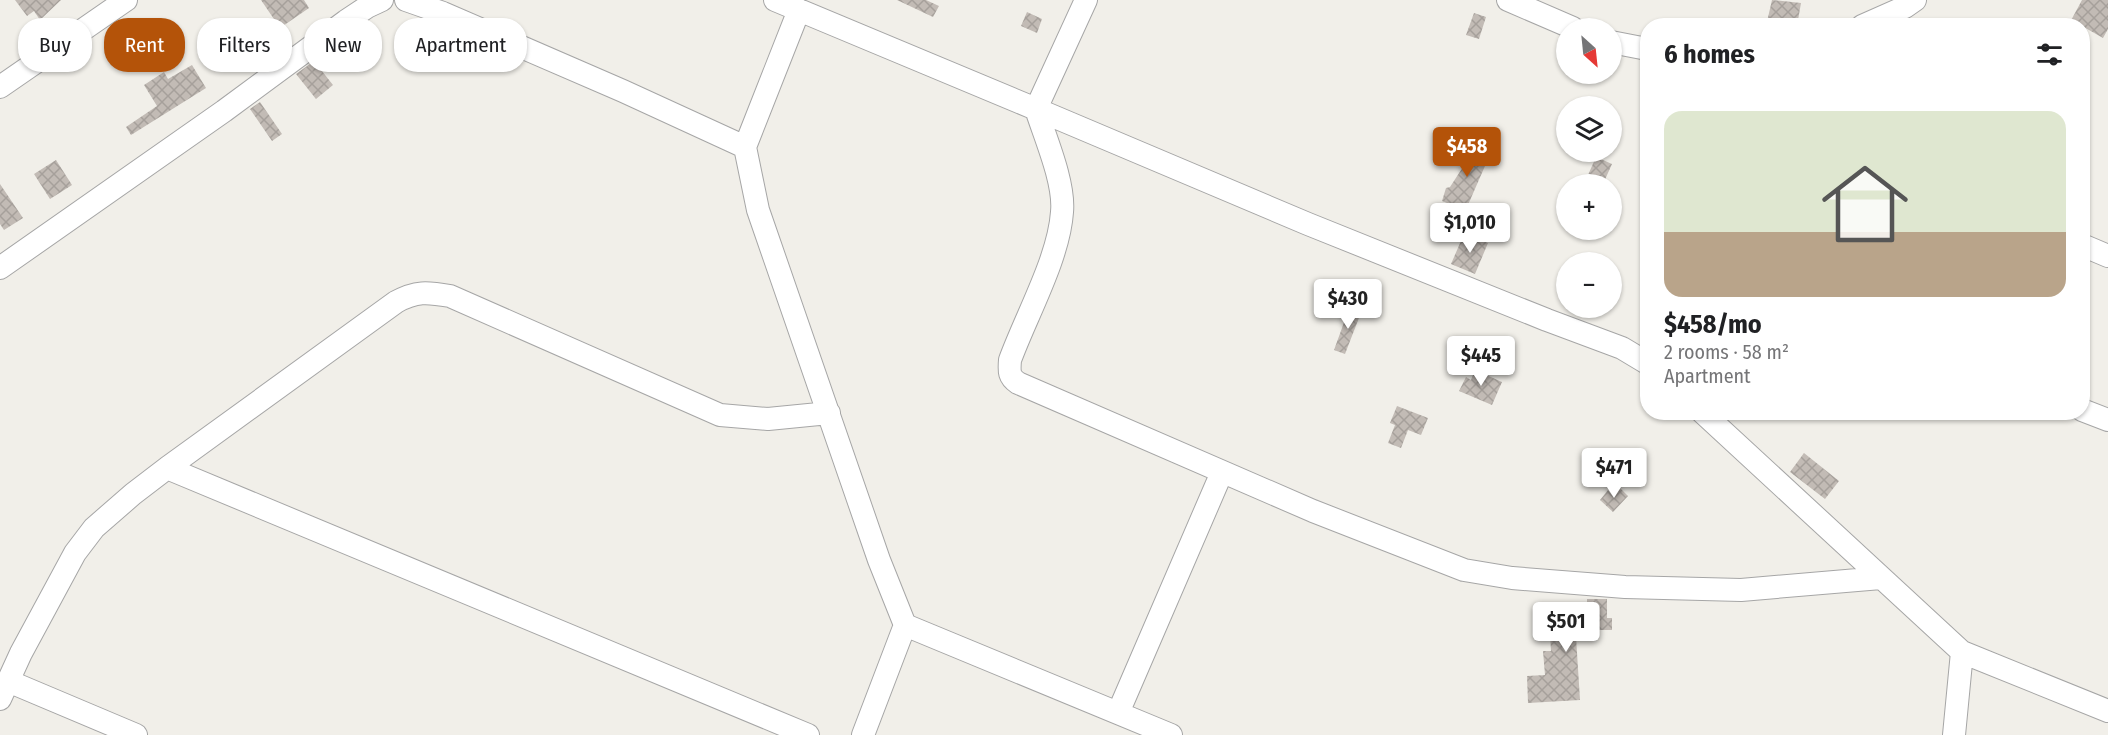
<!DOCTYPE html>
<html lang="en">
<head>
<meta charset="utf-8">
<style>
	body { margin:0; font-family:"Fira Sans Condensed",sans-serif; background:#f6f6f6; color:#202124; height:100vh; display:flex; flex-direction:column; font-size:22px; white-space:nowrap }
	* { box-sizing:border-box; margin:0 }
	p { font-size:20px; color:#757577 }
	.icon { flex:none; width:33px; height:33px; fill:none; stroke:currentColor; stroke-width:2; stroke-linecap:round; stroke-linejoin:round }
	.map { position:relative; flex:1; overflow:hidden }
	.panel { position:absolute; left:1640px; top:18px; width:450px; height:402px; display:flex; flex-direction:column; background:#fff; border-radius:24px; box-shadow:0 2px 4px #0004 }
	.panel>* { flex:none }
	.banner { position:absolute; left:18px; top:18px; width:570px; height:54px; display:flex; gap:12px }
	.needle { width:39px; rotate:153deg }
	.controls { position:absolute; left:1556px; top:18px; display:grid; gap:12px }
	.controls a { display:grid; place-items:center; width:66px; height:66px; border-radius:50%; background:#fff; box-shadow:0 2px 4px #0004; font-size:30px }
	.price { position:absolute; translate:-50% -51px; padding:0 14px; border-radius:6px; background:#fff; color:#222; font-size:20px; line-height:39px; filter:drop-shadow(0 2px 3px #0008) }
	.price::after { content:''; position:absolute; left:50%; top:36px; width:18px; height:14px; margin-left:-9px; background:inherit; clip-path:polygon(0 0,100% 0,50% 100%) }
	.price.current { background:#b45309; color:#fff }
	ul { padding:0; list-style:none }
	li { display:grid; align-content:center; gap:12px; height:318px; padding:0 24px }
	li span { display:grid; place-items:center; height:186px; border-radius:18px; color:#555 }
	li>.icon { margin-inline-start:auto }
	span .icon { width:108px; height:108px; fill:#fffc; stroke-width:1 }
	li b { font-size:26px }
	h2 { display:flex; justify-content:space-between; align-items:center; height:72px; padding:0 24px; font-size:26px }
	.pill { padding:0 21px; border-radius:24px; background:#fff; box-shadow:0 2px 4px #0004; font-size:21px; line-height:54px }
	.pill.current { background:#b45309; color:#fff }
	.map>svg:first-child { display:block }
	.building { fill:url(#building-cross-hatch) }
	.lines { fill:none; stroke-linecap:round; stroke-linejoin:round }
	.minor-casing { stroke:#a6a6a6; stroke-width:24 }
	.minor { stroke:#fff; stroke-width:22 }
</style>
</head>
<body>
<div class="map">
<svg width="2108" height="735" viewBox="0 0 2108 735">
	<defs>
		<pattern id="building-cross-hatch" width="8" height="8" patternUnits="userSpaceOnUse" patternTransform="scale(1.5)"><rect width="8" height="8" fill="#c2bbb5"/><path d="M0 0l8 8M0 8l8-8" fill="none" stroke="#a6a09b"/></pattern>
	</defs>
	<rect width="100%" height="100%" fill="#f1efe9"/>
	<path class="building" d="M15,0H61L40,20L34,11L27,16Z
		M261,0H304L309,8L280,28Z
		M897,0H926L939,6L933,17Z
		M1772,0L1801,3L1797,26H1766Z
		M2082,0H2108V29L2103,38L2082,26H2068Z
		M1027,12L1042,19L1037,33L1021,26Z
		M1474,13L1486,17L1479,39L1466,35Z
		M314,61L333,85L316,99L296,74Z
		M192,65L206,88L131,135L126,127L157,106L144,85L164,72L168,79Z
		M260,102L282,134L272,141L250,109Z
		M1470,141L1492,150L1464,214L1446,207L1447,203L1442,201L1446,188L1450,187L1463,167L1460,165Z
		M1596,157L1612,164L1603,184H1584Z
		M56,160L72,185L50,199L34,174Z
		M0,184L23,218L4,230L0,224Z
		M1464,234L1488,243L1475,274L1451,264Z
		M1350,306L1362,310L1345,354L1334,350Z
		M1475,370L1502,382L1492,405L1459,391L1466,377L1471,380Z
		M1397,406L1428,418L1421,435L1408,430L1401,448L1388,443L1395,425L1390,423Z
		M1804,453L1839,481L1825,499L1790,472Z
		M1619,487L1628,496L1613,512L1600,500L1608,490L1612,495Z
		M1587,599H1607V618H1612V630H1580L1581,637H1576L1580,700L1528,703L1527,676L1545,675L1543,651H1551L1549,618L1563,617V609L1587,608Z"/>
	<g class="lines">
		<g class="minor-casing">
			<path id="minor" d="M406,0L443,13L623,91L745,147
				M775,0L1036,109L1086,0
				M1508,0L1573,28
				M799,10L745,147L758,210L879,560L905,625L863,735
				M1862,26L1905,7L1915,0
				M1611,42L1647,49
				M0,87L126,0
				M1036,109C1045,137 1065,183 1062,212C1059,258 1026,316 1010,360C1009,372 1009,377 1018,383L1313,511L1464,570L1512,578L1625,587L1741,590L1881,578
				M1036,109L1308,224L1547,320L1622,348L1647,363
				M2082,245L2108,256
				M0,268L224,111L346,21L367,7L382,0
				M2082,410L2108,420
				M1702,412L1962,652L2108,711
				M167,468L808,735
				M905,625L1171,735
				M8,681L136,735
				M0,699L21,653L75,553L94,528L133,494L167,468L396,302C416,291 427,292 450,296L720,415L768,419L829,413
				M1118,713L1222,472
				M1954,735L1962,652"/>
		</g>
		<use href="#minor" class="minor"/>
	</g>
</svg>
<div class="controls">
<a><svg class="needle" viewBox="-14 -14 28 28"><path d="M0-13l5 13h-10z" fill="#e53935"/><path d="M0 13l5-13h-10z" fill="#757577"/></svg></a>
<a><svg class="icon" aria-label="layers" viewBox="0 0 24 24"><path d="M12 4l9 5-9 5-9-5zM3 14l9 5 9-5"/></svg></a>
<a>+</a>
<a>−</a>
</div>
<b class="price current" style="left:1467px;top:178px">$458</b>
<b class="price" style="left:1470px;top:254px">$1,010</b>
<b class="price" style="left:1348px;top:330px">$430</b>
<b class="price" style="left:1481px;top:387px">$445</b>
<b class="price" style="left:1614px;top:499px">$471</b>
<b class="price" style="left:1566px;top:653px">$501</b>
<div class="banner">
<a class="pill">Buy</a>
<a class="pill current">Rent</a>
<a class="pill">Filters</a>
<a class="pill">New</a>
<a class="pill">Apartment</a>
</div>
<section class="panel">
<h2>6 homes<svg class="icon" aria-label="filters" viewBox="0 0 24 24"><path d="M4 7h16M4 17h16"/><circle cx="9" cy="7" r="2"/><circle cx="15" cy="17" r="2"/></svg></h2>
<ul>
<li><span style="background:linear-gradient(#dfe7d0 65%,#b9a48a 0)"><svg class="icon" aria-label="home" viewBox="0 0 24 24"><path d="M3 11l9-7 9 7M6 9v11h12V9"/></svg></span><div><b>$458/mo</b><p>2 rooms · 58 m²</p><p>Apartment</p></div></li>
</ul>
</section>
</div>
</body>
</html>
